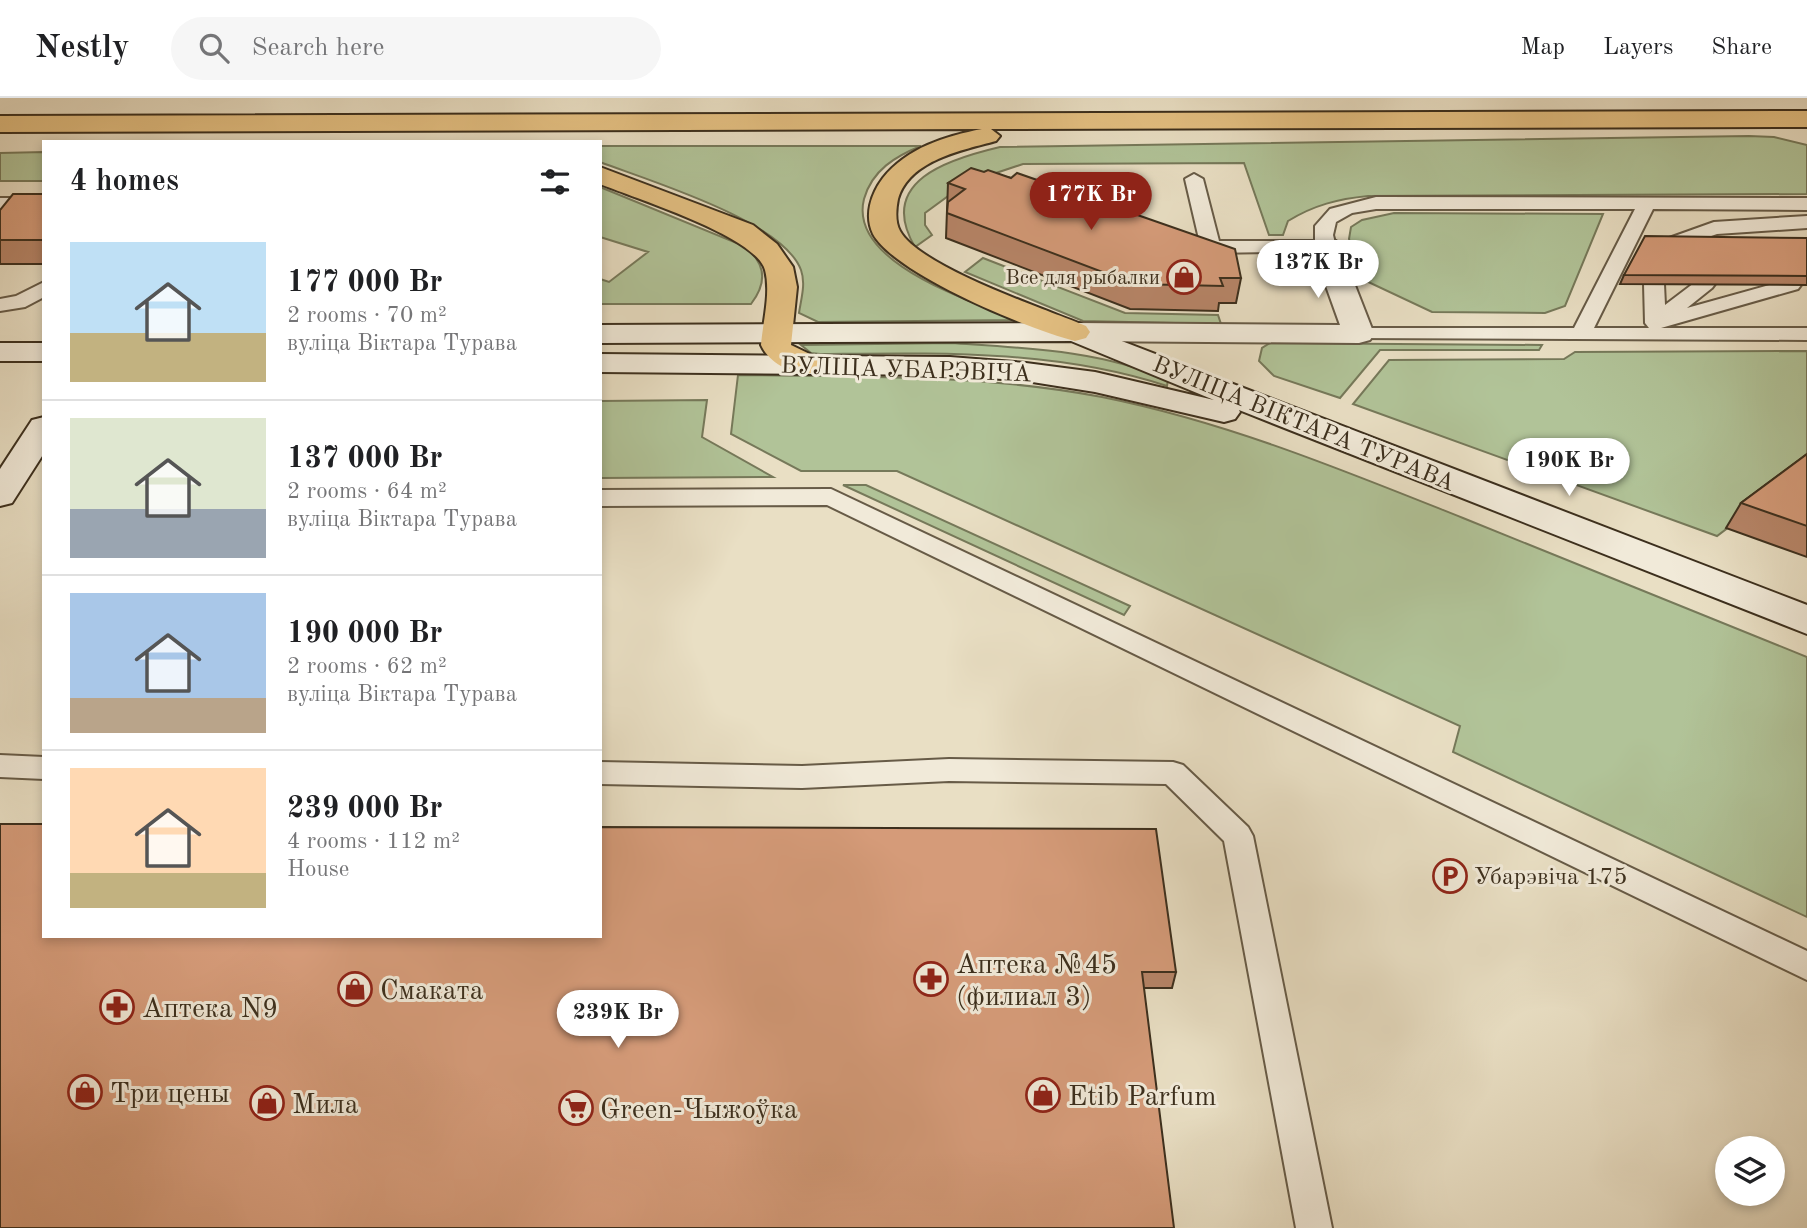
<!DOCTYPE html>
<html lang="en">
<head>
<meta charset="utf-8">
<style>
	body { margin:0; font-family:"Old Standard TT",serif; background:#f6f6f6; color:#202124; height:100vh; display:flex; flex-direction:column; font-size:26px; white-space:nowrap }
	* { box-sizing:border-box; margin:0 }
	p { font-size:23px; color:#757577 }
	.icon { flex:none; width:38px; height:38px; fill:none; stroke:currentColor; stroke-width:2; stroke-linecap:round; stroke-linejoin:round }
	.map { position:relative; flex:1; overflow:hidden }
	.panel { position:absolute; left:42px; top:42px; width:560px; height:798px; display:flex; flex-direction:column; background:#fff; border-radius:0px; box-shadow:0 4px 10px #0003 }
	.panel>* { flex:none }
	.tools { position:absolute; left:1715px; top:1038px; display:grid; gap:14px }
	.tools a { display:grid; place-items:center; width:70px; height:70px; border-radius:50%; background:#fff; box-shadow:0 4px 10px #0003; font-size:35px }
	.price { position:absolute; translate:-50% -60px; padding:0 16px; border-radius:24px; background:#fff; color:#222; font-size:23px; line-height:46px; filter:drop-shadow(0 2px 4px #0008) }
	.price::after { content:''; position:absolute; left:50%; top:42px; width:21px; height:16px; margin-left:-10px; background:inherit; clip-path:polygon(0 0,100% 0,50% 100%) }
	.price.selected { background:#8f2418; color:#fff }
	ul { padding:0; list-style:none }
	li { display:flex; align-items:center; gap:21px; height:175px; padding:0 28px }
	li+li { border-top:2px solid #e0e0e0 }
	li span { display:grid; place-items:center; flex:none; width:196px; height:140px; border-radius:0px; color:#555 }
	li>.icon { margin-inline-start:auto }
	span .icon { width:84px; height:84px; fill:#fffc; stroke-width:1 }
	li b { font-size:30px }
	h2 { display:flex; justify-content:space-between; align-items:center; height:84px; padding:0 28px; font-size:30px }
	header { display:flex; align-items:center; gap:42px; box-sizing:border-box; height:98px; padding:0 35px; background:#fff; border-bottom:2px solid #e0e0e0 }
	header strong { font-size:33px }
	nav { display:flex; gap:38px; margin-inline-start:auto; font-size:24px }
	.search { width:490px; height:63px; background:#f6f6f6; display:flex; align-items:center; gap:18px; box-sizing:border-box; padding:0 24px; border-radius:38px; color:#757577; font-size:26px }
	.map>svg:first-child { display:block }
	.green { fill:#b1c398; stroke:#76795a; stroke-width:2 }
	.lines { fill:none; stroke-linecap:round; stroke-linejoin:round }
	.lane-casing { stroke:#675b47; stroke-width:4 }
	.street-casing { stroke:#675b47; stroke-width:4 }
	.secondary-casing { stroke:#3c2f1d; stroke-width:4 }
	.highway-casing { stroke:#3c2f1d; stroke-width:4 }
	.lane { fill:#f1ead9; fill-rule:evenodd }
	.street { fill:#f1ead9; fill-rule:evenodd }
	.secondary { fill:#f1ead9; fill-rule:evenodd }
	.highway { fill:#e4c082; fill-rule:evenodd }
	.wall { fill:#b78568; stroke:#3c2f1d; stroke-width:2 }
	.building { fill:#d59b79; stroke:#3c2f1d; stroke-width:2 }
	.labels { text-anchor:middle; stroke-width:6; stroke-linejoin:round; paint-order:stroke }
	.far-poi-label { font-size:21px; fill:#3c2f1d; stroke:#f1ead9; text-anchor:end }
	.street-label { font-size:24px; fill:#3c2f1d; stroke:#f1ead9 }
	.poi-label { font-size:24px; fill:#3c2f1d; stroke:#f1ead9; text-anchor:start }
	.near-poi-label { font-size:28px; fill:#3c2f1d; stroke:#f1ead9; text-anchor:start }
</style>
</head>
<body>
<header>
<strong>Nestly</strong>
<div class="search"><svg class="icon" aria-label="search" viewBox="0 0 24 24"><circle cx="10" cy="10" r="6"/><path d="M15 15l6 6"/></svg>Search here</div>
<nav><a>Map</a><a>Layers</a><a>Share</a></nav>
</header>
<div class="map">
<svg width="1807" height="1130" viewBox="0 0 1807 1130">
	<rect width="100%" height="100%" fill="#e9dfc4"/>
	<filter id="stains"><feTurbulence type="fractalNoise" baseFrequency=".00286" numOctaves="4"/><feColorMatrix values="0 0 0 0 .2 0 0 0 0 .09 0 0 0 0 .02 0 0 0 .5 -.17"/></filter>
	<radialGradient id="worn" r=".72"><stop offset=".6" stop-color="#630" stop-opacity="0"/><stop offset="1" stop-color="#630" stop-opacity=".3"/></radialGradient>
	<path class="green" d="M1749,38L1774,39L1807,47V96L1368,98C1338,101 1314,107 1288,123L1283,137H1269L1244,65L1023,66L966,85L925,115V127L932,137L915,149C876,83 949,61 1000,49Z
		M600,48H921C896,58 872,72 864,101C848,165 971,202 1015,222L818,224L799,215C801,201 806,186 801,172C783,123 650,83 600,64Z
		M44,54V83H0V55Z
		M600,89L744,148C766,165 768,184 751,206H600V181L609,184L648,154L600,139Z
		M1394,115L1603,116L1565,208L1545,215L1432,214L1364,182L1349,141L1351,129L1362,122Z
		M983,160L1125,215L1218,217L1221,226L1083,223L965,174Z
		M951,245C1023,250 1101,252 1168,282L1167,288C1055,251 935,255 820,256L811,255L801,247Z
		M1270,245L1542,247L1539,252H1380L1340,300L1274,278L1259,263L1262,250Z
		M1807,253V370L1717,438L1353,306L1389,262L1564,261L1575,254Z
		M738,277C859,279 982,276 1102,299C1227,324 1345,373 1463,420C1578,466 1692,513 1807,559V819L1453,654L1460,628L897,373H801L731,336Z
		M707,302L702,339L773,379L600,380V303Z
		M843,387H866L1130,508L1124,517Z"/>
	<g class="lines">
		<g class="lane-casing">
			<path id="lane" d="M1097,76L1106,81L1111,118L1102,124L1093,118L1088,81Z
				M1194,76L1203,81L1219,143H1315V128L1330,111L1376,99L1807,100V112L1653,111L1594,230H1649L1645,225L1644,186L1647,182H1661L1664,186L1665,207L1698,182H1712L1715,186L1712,190L1687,210L1791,181L1798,183L1801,187L1798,191L1661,230H1807V242L1352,240L1349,236L1352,232L1359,230H1574L1635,111H1376L1352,115L1336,124L1333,137L1336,149L1333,153L1211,155L1186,149L1183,145L1186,141H1199L1185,81Z
				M0,100H44V112H0Z
				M1807,118V130L1717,136L1665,154L1655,148L1658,144L1714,124Z
				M44,184V199L25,209L0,213V201L16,198Z
				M831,391L1807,853V882L827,407L600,408V392Z
				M0,657L44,659V681L0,679Z
				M949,661L1173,664L1183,667L1248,729L1253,738L1332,1130H1296L1224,743L1166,686L949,683L802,690L600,686V664L802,668Z"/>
		</g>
		<g class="street-casing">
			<path id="street" d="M1326,141L1336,143L1340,149L1374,236L1370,242L1359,245L1075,243L1064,240L1060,234L1064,228L1075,225L1340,227L1312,149L1316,143Z"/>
		</g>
		<g class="secondary-casing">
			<path id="secondary" d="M1075,225L1807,507V536L1239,312L1240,314L1235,321L1224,324L1095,294L1026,283L950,277L600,274V256L950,259L1026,265L1095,274L1214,302L1071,243L600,245V227Z
				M0,245H44V263H0Z
				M44,319V355L12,405L0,408V371L32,322Z"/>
		</g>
		<g class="highway-casing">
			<path id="highway" d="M1807,13V29L991,31L1000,38L996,43C963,52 909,62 898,101C896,111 895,124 900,133C920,169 1045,211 1086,228L1090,234L1086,240L1075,243C1030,232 895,176 873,136C864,117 871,96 883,80C907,50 945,38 982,31L0,34V18Z
				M600,69L753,127L777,146L793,169L797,189L791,247L818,260L823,267L818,274C796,279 770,267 761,247C763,223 771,195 765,172C756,138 634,100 600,86Z"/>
		</g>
		<use href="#lane" class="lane"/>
		<use href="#street" class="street"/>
		<use href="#secondary" class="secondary"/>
		<use href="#highway" class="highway"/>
	</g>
	<path class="wall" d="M984,74L1011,80L1241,180L1236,205H1219L1218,213L1130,211L946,140L948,85Z
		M44,96V166H0V112Z
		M1807,140V187L1620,186L1624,177Z
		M1807,356V459L1726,430L1741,405Z
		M0,726L1176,874L1172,890H1144Z"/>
	<path class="building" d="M971,70L984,74L988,72L1011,80L1017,75L1235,151L1241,180H1220L1223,188L1134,186L947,115L948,104L965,91L948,85Z
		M13,96H44V142H0V112Z
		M1645,138L1807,140V178L1624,177Z
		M1807,356V428L1741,405Z
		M0,726H44V838H600V729L1156,731L1176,874H1142L1174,1130H0Z"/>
	<defs>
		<g id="shop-ring" transform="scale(1.75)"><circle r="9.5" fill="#f1ead9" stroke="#8f2418" stroke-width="1.5"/><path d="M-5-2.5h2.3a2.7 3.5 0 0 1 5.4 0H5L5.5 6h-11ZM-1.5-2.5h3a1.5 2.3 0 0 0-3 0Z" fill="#8f2418"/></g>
		<g id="parking-ring" transform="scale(1.75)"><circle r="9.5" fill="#f1ead9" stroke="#8f2418" stroke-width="1.5"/><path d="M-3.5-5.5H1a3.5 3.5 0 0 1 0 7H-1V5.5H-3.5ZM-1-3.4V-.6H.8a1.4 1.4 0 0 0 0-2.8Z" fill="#8f2418"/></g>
		<g id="pharmacy-ring" transform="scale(1.75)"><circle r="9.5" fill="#f1ead9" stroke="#8f2418" stroke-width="1.5"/><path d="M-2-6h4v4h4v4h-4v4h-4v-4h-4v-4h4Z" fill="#8f2418"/></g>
		<g id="supermarket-ring" transform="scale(1.75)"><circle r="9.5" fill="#f1ead9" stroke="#8f2418" stroke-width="1.5"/><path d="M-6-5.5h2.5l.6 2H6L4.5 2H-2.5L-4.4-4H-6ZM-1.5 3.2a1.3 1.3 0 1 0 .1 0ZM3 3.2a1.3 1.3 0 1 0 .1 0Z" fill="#8f2418"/></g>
	</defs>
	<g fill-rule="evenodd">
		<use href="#shop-ring" x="1184" y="179"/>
		<use href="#parking-ring" x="1450" y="778"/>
		<use href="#pharmacy-ring" x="931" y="881"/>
		<use href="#shop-ring" x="355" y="891"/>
		<use href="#pharmacy-ring" x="117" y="909"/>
		<use href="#shop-ring" x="85" y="994"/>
		<use href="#shop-ring" x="1043" y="997"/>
		<use href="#shop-ring" x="267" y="1005"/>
		<use href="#supermarket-ring" x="576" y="1010"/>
	</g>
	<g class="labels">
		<g class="far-poi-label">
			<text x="1160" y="186">Все для рыбалки</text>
		</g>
		<g class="street-label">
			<text transform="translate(906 271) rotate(2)" y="8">ВУЛІЦА УБАРЭВІЧА</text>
			<text transform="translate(1304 325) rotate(22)" y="8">ВУЛІЦА ВІКТАРА ТУРАВА</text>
		</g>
		<g class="poi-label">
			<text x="1474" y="786">Убарэвіча 175</text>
		</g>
		<g class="near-poi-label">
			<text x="956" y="875">Аптека №45<tspan x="956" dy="32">(филиал 3)</tspan></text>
			<text x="380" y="901">Смаката</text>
			<text x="142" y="919">Аптека N9</text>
			<text x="110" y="1004">Три цены</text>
			<text x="1068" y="1007">Etib Parfum</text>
			<text x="292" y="1015">Мила</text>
			<text x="600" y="1020">Green-Чыжоўка</text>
		</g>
	</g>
	<rect width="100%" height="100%" filter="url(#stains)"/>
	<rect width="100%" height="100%" fill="url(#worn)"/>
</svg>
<div class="tools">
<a><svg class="icon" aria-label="layers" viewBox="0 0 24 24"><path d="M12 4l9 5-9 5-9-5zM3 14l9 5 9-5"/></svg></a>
</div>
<b class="price selected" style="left:1091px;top:134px">177K Br</b>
<b class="price" style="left:1318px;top:202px">137K Br</b>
<b class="price" style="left:1569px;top:400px">190K Br</b>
<b class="price" style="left:618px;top:952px">239K Br</b>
<section class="panel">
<h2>4 homes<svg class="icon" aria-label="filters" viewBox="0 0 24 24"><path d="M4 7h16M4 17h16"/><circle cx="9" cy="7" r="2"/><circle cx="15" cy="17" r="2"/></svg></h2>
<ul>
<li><span style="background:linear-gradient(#bfe0f5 65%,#c2b280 0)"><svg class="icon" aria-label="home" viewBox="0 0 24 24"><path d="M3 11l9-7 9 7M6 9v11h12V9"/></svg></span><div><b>177 000 Br</b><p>2 rooms · 70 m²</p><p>вуліца Віктара Турава</p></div></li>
<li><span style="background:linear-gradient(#dfe7d0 65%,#9aa5b1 0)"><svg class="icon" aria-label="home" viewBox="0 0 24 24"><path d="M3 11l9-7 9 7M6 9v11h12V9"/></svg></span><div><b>137 000 Br</b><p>2 rooms · 64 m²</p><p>вуліца Віктара Турава</p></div></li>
<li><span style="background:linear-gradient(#a9c7e8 75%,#b9a48a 0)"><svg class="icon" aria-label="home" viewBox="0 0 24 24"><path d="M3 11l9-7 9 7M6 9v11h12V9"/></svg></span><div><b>190 000 Br</b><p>2 rooms · 62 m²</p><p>вуліца Віктара Турава</p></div></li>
<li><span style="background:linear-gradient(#ffd9b3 75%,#c2b280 0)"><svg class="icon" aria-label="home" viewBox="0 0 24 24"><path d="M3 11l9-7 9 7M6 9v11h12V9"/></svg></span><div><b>239 000 Br</b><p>4 rooms · 112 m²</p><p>House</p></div></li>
</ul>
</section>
</div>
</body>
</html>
